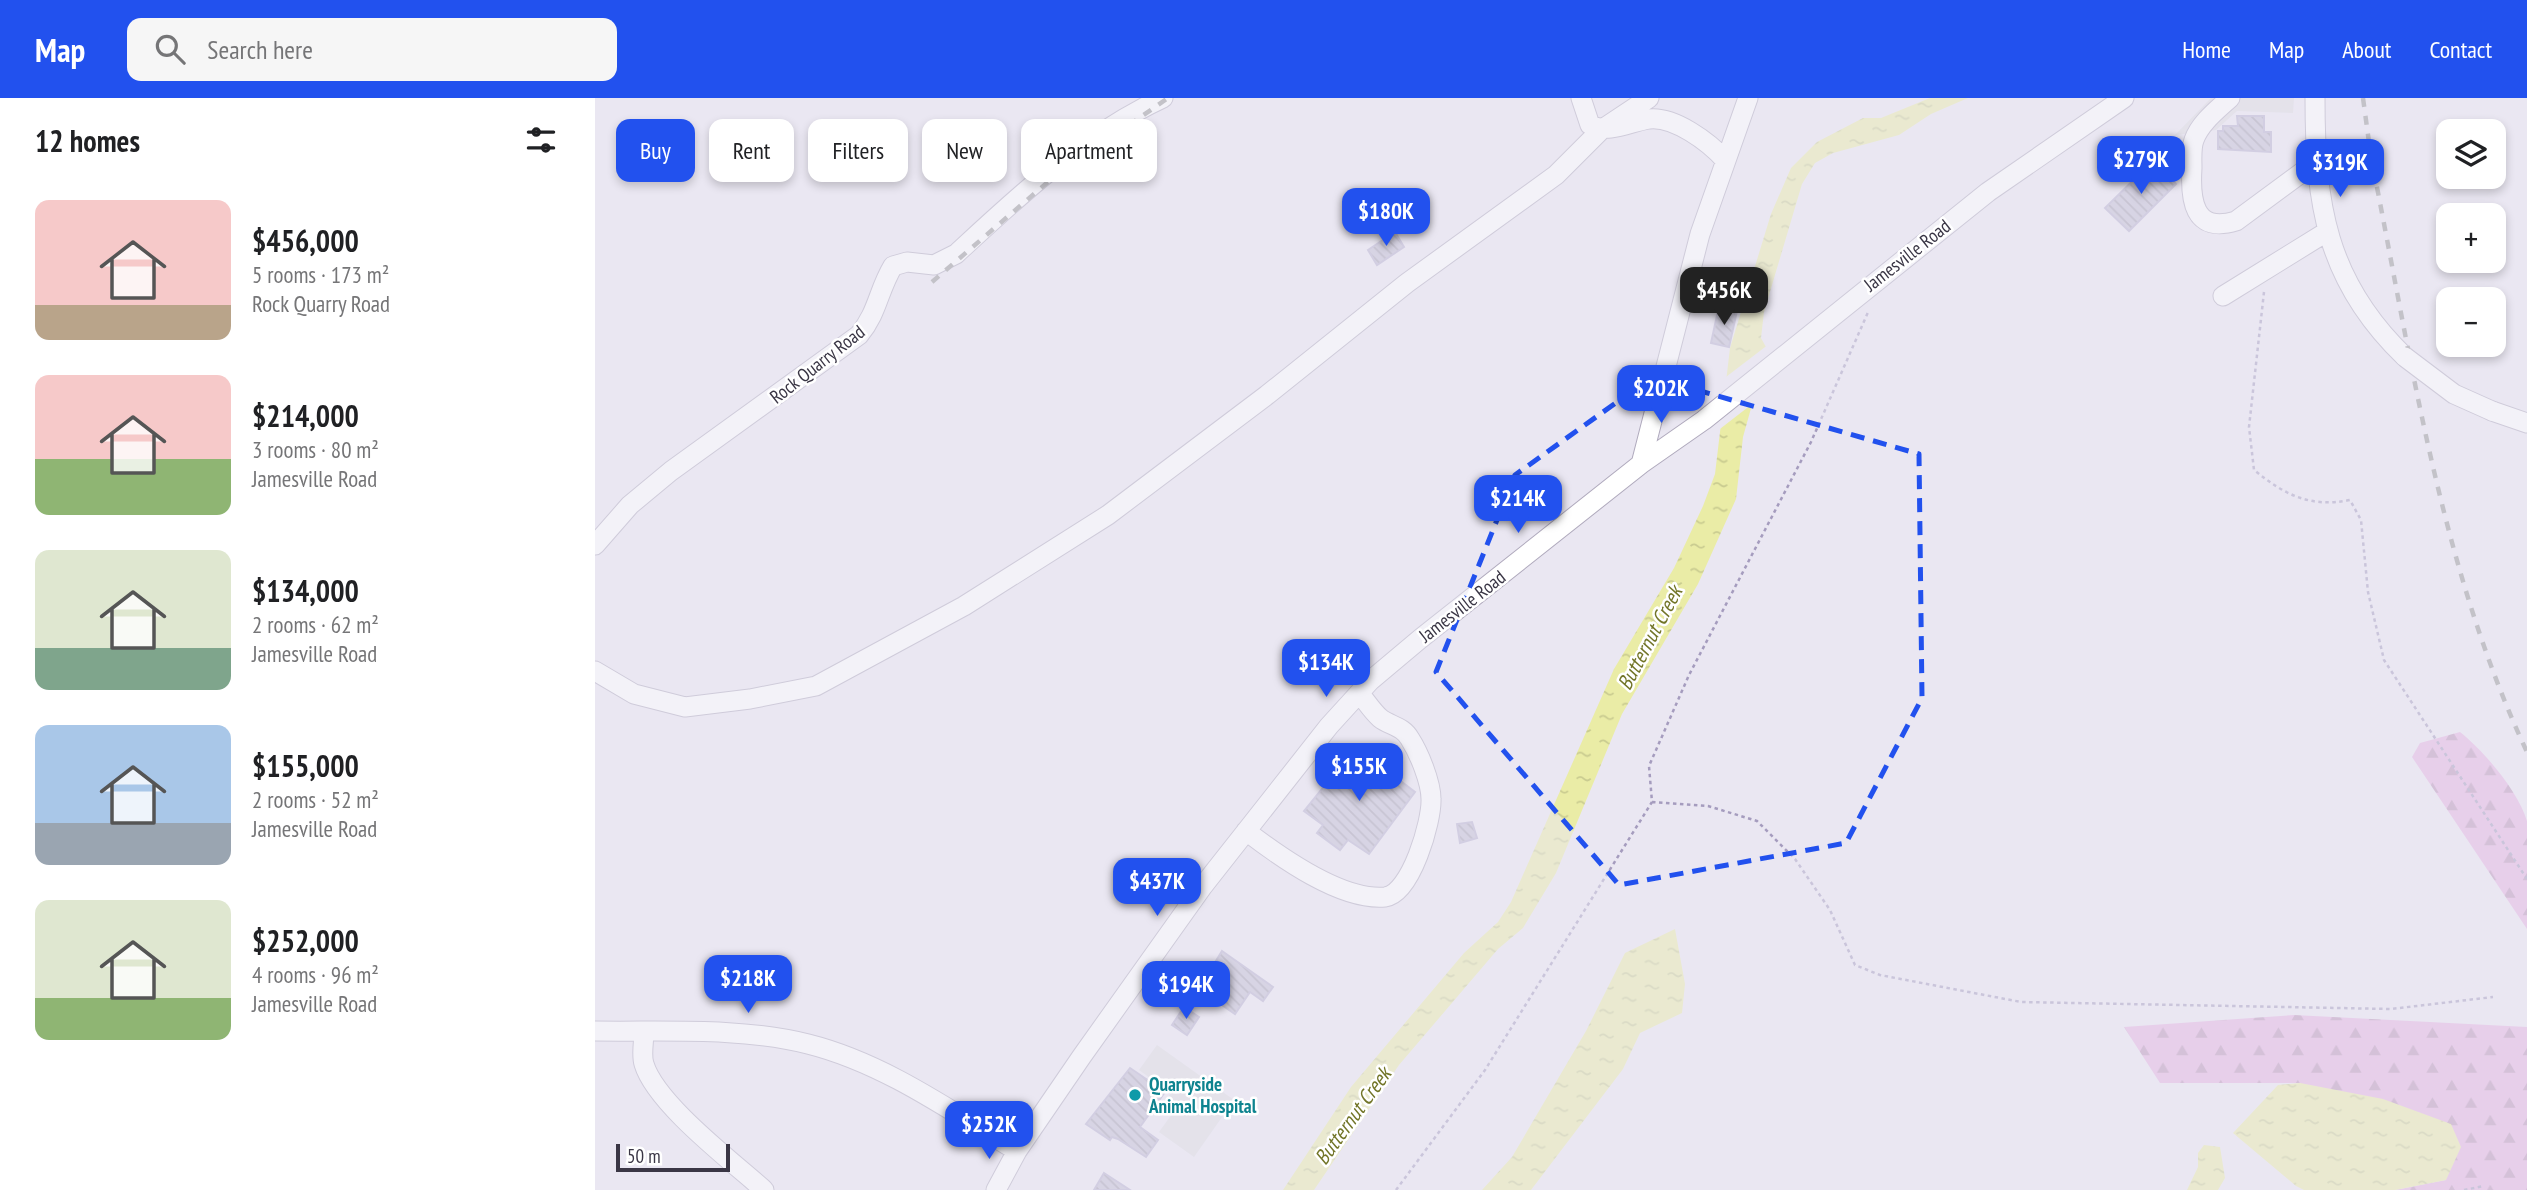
<!DOCTYPE html>
<html lang="en">
<head>
<meta charset="utf-8">
<style>
	body { margin:0; font-family:"PT Sans Narrow",sans-serif; background:#f6f6f6; color:#202124; height:100vh; display:flex; flex-direction:column; font-size:26px; white-space:nowrap }
	* { box-sizing:border-box; margin:0 }
	p { font-size:23px; color:#757577 }
	.icon { flex:none; width:38px; height:38px; fill:none; stroke:currentColor; stroke-width:2; stroke-linecap:round; stroke-linejoin:round }
	.map { position:relative; flex:1; overflow:hidden }
	.details { display:flex; flex-direction:column; background:#fff; width:595px }
	.details>* { flex:none }
	.guide { position:absolute; left:21px; top:21px; width:665px; height:63px; display:flex; gap:14px }
	.fabs { position:absolute; left:1841px; top:21px; display:grid; gap:14px }
	.fabs a { display:grid; place-items:center; width:70px; height:70px; border-radius:14px; background:#fff; box-shadow:0 4px 10px #0003; font-size:35px }
	.scale { position:absolute; left:21px; bottom:18px; width:114px; box-sizing:border-box; padding-left:7px; border:4px solid #3a3645; border-top:0; font-size:19px; line-height:24px; white-space:nowrap; color:#3a3645; -webkit-text-stroke:5px #fff; paint-order:stroke }
	.price { position:absolute; translate:-50% -60px; padding:0 16px; border-radius:14px; background:#2251ee; color:#fff; font-size:23px; line-height:46px; filter:drop-shadow(0 2px 4px #0008) }
	.price::after { content:''; position:absolute; left:50%; top:42px; width:21px; height:16px; margin-left:-10px; background:inherit; clip-path:polygon(0 0,100% 0,50% 100%) }
	.price.selected { background:#222; color:#fff }
	ul { padding:0; list-style:none }
	li { display:flex; align-items:center; gap:21px; height:175px; padding:0 35px }
	li span { display:grid; place-items:center; flex:none; width:196px; height:140px; border-radius:14px; color:#555 }
	li>.icon { margin-inline-start:auto }
	span .icon { width:84px; height:84px; fill:#fffc; stroke-width:1 }
	li b { font-size:30px }
	h2 { display:flex; justify-content:space-between; align-items:center; height:84px; padding:0 35px; font-size:30px }
	.chip { padding:0 24px; border-radius:14px; background:#fff; box-shadow:0 4px 10px #0003; font-size:24px; line-height:63px }
	.chip.selected { background:#2251ee; color:#fff }
	header { display:flex; align-items:center; gap:42px; box-sizing:border-box; height:98px; padding:0 35px; background:#2251ee; color:#fff }
	header strong { font-size:33px }
	nav { display:flex; gap:38px; margin-inline-start:auto; font-size:24px }
	.search { width:490px; height:63px; background:#f6f6f6; display:flex; align-items:center; gap:18px; box-sizing:border-box; padding:0 24px; border-radius:14px; color:#757577; font-size:26px }
	main { display:flex; flex:1; min-height:0 }
	.map>svg:first-child { display:block }
	.forest { fill:url(#forest-firs) }
	.parking { fill:#dddbe1 }
	.water { fill:url(#water-ripples) }
	.pier { fill:#eae7f2 }
	.building { fill:url(#building-back-hatch); stroke:#b7b0ce; stroke-width:2 }
	.lines { fill:none; stroke-linecap:round; stroke-linejoin:round }
	.minor-casing { stroke:#b0aabd; stroke-width:21 }
	.path { stroke:#a59cbe; stroke-width:2.5; stroke-dasharray:3.5 3.5; stroke-linecap:butt }
	.minor { stroke:#fff; stroke-width:19 }
	.rail { stroke:#969696; stroke-width:4.5; stroke-dasharray:9 9; stroke-linecap:butt }
	.minor-bridge-casing { stroke:#b0aabd; stroke-width:21; stroke-linecap:butt }
	.minor-bridge { stroke:#fff; stroke-width:19 }
	.marked { fill:none; stroke:#2251ee; stroke-width:5; stroke-dasharray:14 9; stroke-linejoin:round }
	.culture-dot { fill:#0f9aa8; stroke:#fff; stroke-width:2.5 }
	.labels { text-anchor:middle; stroke-width:5; stroke-linejoin:round; paint-order:stroke }
	.street-label { font-size:19px; fill:#3a3645; stroke:#fff }
	.culture-label { font-size:19px; font-weight:bold; fill:#0d838f; stroke:#fff; text-anchor:start }
	.water-label { font-size:21px; font-style:italic; fill:#727528; stroke:#fff }
</style>
</head>
<body>
<header>
<strong>Map</strong>
<div class="search"><svg class="icon" aria-label="search" viewBox="0 0 24 24"><circle cx="10" cy="10" r="6"/><path d="M15 15l6 6"/></svg>Search here</div>
<nav><a>Home</a><a>Map</a><a>About</a><a>Contact</a></nav>
</header>
<main>
<section class="details">
<h2>12 homes<svg class="icon" aria-label="filters" viewBox="0 0 24 24"><path d="M4 7h16M4 17h16"/><circle cx="9" cy="7" r="2"/><circle cx="15" cy="17" r="2"/></svg></h2>
<ul>
<li><span style="background:linear-gradient(#f6c9c9 75%,#b9a48a 0)"><svg class="icon" aria-label="home" viewBox="0 0 24 24"><path d="M3 11l9-7 9 7M6 9v11h12V9"/></svg></span><div><b>$456,000</b><p>5 rooms · 173 m²</p><p>Rock Quarry Road</p></div></li>
<li><span style="background:linear-gradient(#f6c9c9 60%,#8fb573 0)"><svg class="icon" aria-label="home" viewBox="0 0 24 24"><path d="M3 11l9-7 9 7M6 9v11h12V9"/></svg></span><div><b>$214,000</b><p>3 rooms · 80 m²</p><p>Jamesville Road</p></div></li>
<li><span style="background:linear-gradient(#dfe7d0 70%,#7fa58c 0)"><svg class="icon" aria-label="home" viewBox="0 0 24 24"><path d="M3 11l9-7 9 7M6 9v11h12V9"/></svg></span><div><b>$134,000</b><p>2 rooms · 62 m²</p><p>Jamesville Road</p></div></li>
<li><span style="background:linear-gradient(#a9c7e8 70%,#9aa5b1 0)"><svg class="icon" aria-label="home" viewBox="0 0 24 24"><path d="M3 11l9-7 9 7M6 9v11h12V9"/></svg></span><div><b>$155,000</b><p>2 rooms · 52 m²</p><p>Jamesville Road</p></div></li>
<li><span style="background:linear-gradient(#dfe7d0 70%,#8fb573 0)"><svg class="icon" aria-label="home" viewBox="0 0 24 24"><path d="M3 11l9-7 9 7M6 9v11h12V9"/></svg></span><div><b>$252,000</b><p>4 rooms · 96 m²</p><p>Jamesville Road</p></div></li>
</ul>
</section>
<div class="map">
<svg width="1932" height="1092" viewBox="0 0 1932 1092">
	<defs>
		<pattern id="forest-firs" width="22" height="20" patternUnits="userSpaceOnUse" patternTransform="scale(1.75)"><rect width="22" height="20" fill="#e5b2e1"/><path d="M5 1l3.5 6h-7zM16 11l3.5 6h-7z" fill="#bb92b8"/></pattern>
		<pattern id="water-ripples" width="26" height="14" patternUnits="userSpaceOnUse" patternTransform="scale(1.75)"><rect width="26" height="14" fill="#eaeca6"/><path d="M2 4q2-2 4 0t4 0M15 11q2-2 4 0t4 0" fill="none" stroke="#c9cb90"/></pattern>
		<pattern id="building-back-hatch" width="6" height="6" patternUnits="userSpaceOnUse" patternTransform="scale(1.75)"><rect width="6" height="6" fill="#c2bdd3"/><path d="M-1 5l2 2M0 0l6 6M5-1l2 2" fill="none" stroke="#9f9aad"/></pattern>
	</defs>
	<rect width="100%" height="100%" fill="#eae7f2"/>
	<path class="forest" d="M1865,634C1889,653 1923,693 1932,723C1932,742 1932,807 1932,831L1817,659L1825,645Z
		M1699,917L1932,929V1092H1800L1851,1082L1705,985H1565L1529,929Z"/>
	<path class="parking" d="M1616,0H1699L1698,15L1642,13L1621,32L1580,37Z
		M562,947L639,1002L599,1059L564,1034L577,1016L566,1008L576,995L544,972Z"/>
	<path class="water" d="M1335,0H1373L1336,16L1304,37L1238,55L1220,65L1207,86L1169,214L1166,240L1171,249L1170,260L1148,339L1141,401L1103,486L1027,616L961,775L928,830L903,851L804,967L719,1092H688L756,989L869,855L903,824L916,804L1019,571L1079,470L1108,408L1120,376L1135,250L1176,116L1196,70L1222,44L1268,20H1286Z
		M1080,831L1090,886L1087,915L1045,935L1028,971L936,1092H887L917,1059L991,933L1030,855Z
		M1705,985L1788,1001L1856,1026L1866,1049L1851,1082L1800,1092H1709L1701,1088L1638,1035L1683,987Z
		M1609,1047L1625,1049L1630,1080L1623,1092H1592L1603,1069V1055Z"/>
	<path class="pier" d="M1174,246L1173,260L1161,303L1121,334L1127,282Z"/>
	<path class="building" d="M1642,18H1669V34H1676V54L1623,51V33H1628V28H1643Z
		M1558,63L1581,86L1534,133L1510,110Z
		M800,134L809,149L782,167L773,152Z
		M1124,208L1142,213L1134,249L1116,245Z
		M761,649L820,694L774,756L753,742L745,752L722,735L728,727L709,713Z
		M877,724L882,740L865,745L862,726Z
		M627,853L678,889L668,903L655,894L640,916L604,891Z
		M589,909L604,919L592,937L577,927Z
		M535,970L570,994L545,1029L563,1042L551,1059L523,1041L517,1039L515,1042L491,1026Z
		M509,1075L535,1092H499Z"/>
	<g class="lines">
		<g class="minor-casing">
			<path id="minor" d="M986,0L995,27C1014,36 1035,24 1054,21C1079,18 1114,44 1130,62
				M1635,0C1622,12 1605,25 1599,42C1596,50 1597,61 1597,70C1595,101 1598,136 1641,123L1721,64
				M1720,0C1720,106 1731,183 1810,259
				M1628,198L1733,133
				M1897,313L1932,325
				M1046,366L1105,136L1153,0
				M0,447L35,407L76,373L264,237C283,214 283,193 298,168L312,164L339,167L361,156C426,96 487,38 568,0
				M0,573L39,596L90,609L155,601L221,588L369,508L513,417L672,297L812,185L961,77L1006,32L1054,0
				M651,733C685,759 746,803 790,799C816,796 837,723 836,701C836,684 824,655 815,641C808,628 795,628 785,620C777,613 771,603 764,595
				M0,933C70,934 145,929 213,946C289,965 356,1013 422,1053
				M49,934C49,943 46,957 49,966C61,1006 138,1064 169,1092
				M401,1092L422,1053L487,958L608,788L734,628L775,583L825,541L1046,366L1109,322L1393,94L1529,0"/>
		</g>
		<path class="path" d="M1669,194L1654,329L1659,372C1690,397 1715,410 1755,402L1766,422L1773,494L1789,562L1932,781
			M1057,704L1113,708L1162,723L1200,761L1235,812L1260,867L1285,877L1426,904L1796,911L1898,899
			M801,1092L890,972L1057,704L1054,668L1094,577L1216,344L1274,212
			M1869,1092L1889,1088"/>
		<use href="#minor" class="minor"/>
		<path class="rail" d="M1768,0L1776,59C1816,258 1845,469 1932,654
			M337,184L454,83L573,0"/>
		<g class="minor-bridge-casing">
			<path id="minor-bridge" d="M1810,259L1859,296L1897,313"/>
		</g>
		<use href="#minor-bridge" class="minor-bridge"/>
	</g>
	<path d="M0 0H1932V1092H0ZM1057,279L1324,356L1327,600L1251,745L1024,787L841,574L920,377Z" fill="#eae7f2" fill-opacity=".55" fill-rule="evenodd"/>
	<path class="marked" d="M1057,279L1324,356L1327,600L1251,745L1024,787L841,574L920,377Z"/>
	<circle class="culture-dot" cx="540" cy="997" r="7"/>
	<g class="labels">
		<g class="street-label">
			<text transform="translate(1312 157) rotate(-38)" y="7">Jamesville Road</text>
			<text transform="translate(222 266) rotate(-38)" y="7">Rock Quarry Road</text>
			<text transform="translate(867 508) rotate(-38)" y="7">Jamesville Road</text>
		</g>
		<g class="culture-label">
			<text x="554" y="993">Quarryside<tspan x="554" dy="22">Animal Hospital</tspan></text>
		</g>
		<g class="water-label">
			<text transform="translate(1055 540) rotate(-62)" y="7">Butternut Creek</text>
			<text transform="translate(758 1018) rotate(-54)" y="7">Butternut Creek</text>
		</g>
	</g>
</svg>
<div class="fabs">
<a><svg class="icon" aria-label="layers" viewBox="0 0 24 24"><path d="M12 4l9 5-9 5-9-5zM3 14l9 5 9-5"/></svg></a>
<a>+</a>
<a>−</a>
</div>
<div class="scale">50 m</div>
<b class="price" style="left:1546px;top:98px">$279K</b>
<b class="price" style="left:1745px;top:101px">$319K</b>
<b class="price" style="left:791px;top:150px">$180K</b>
<b class="price selected" style="left:1129px;top:229px">$456K</b>
<b class="price" style="left:1066px;top:327px">$202K</b>
<b class="price" style="left:923px;top:437px">$214K</b>
<b class="price" style="left:731px;top:601px">$134K</b>
<b class="price" style="left:764px;top:705px">$155K</b>
<b class="price" style="left:562px;top:820px">$437K</b>
<b class="price" style="left:153px;top:917px">$218K</b>
<b class="price" style="left:591px;top:923px">$194K</b>
<b class="price" style="left:394px;top:1063px">$252K</b>
<div class="guide">
<a class="chip selected">Buy</a>
<a class="chip">Rent</a>
<a class="chip">Filters</a>
<a class="chip">New</a>
<a class="chip">Apartment</a>
</div>
</div>
</main>
</body>
</html>
